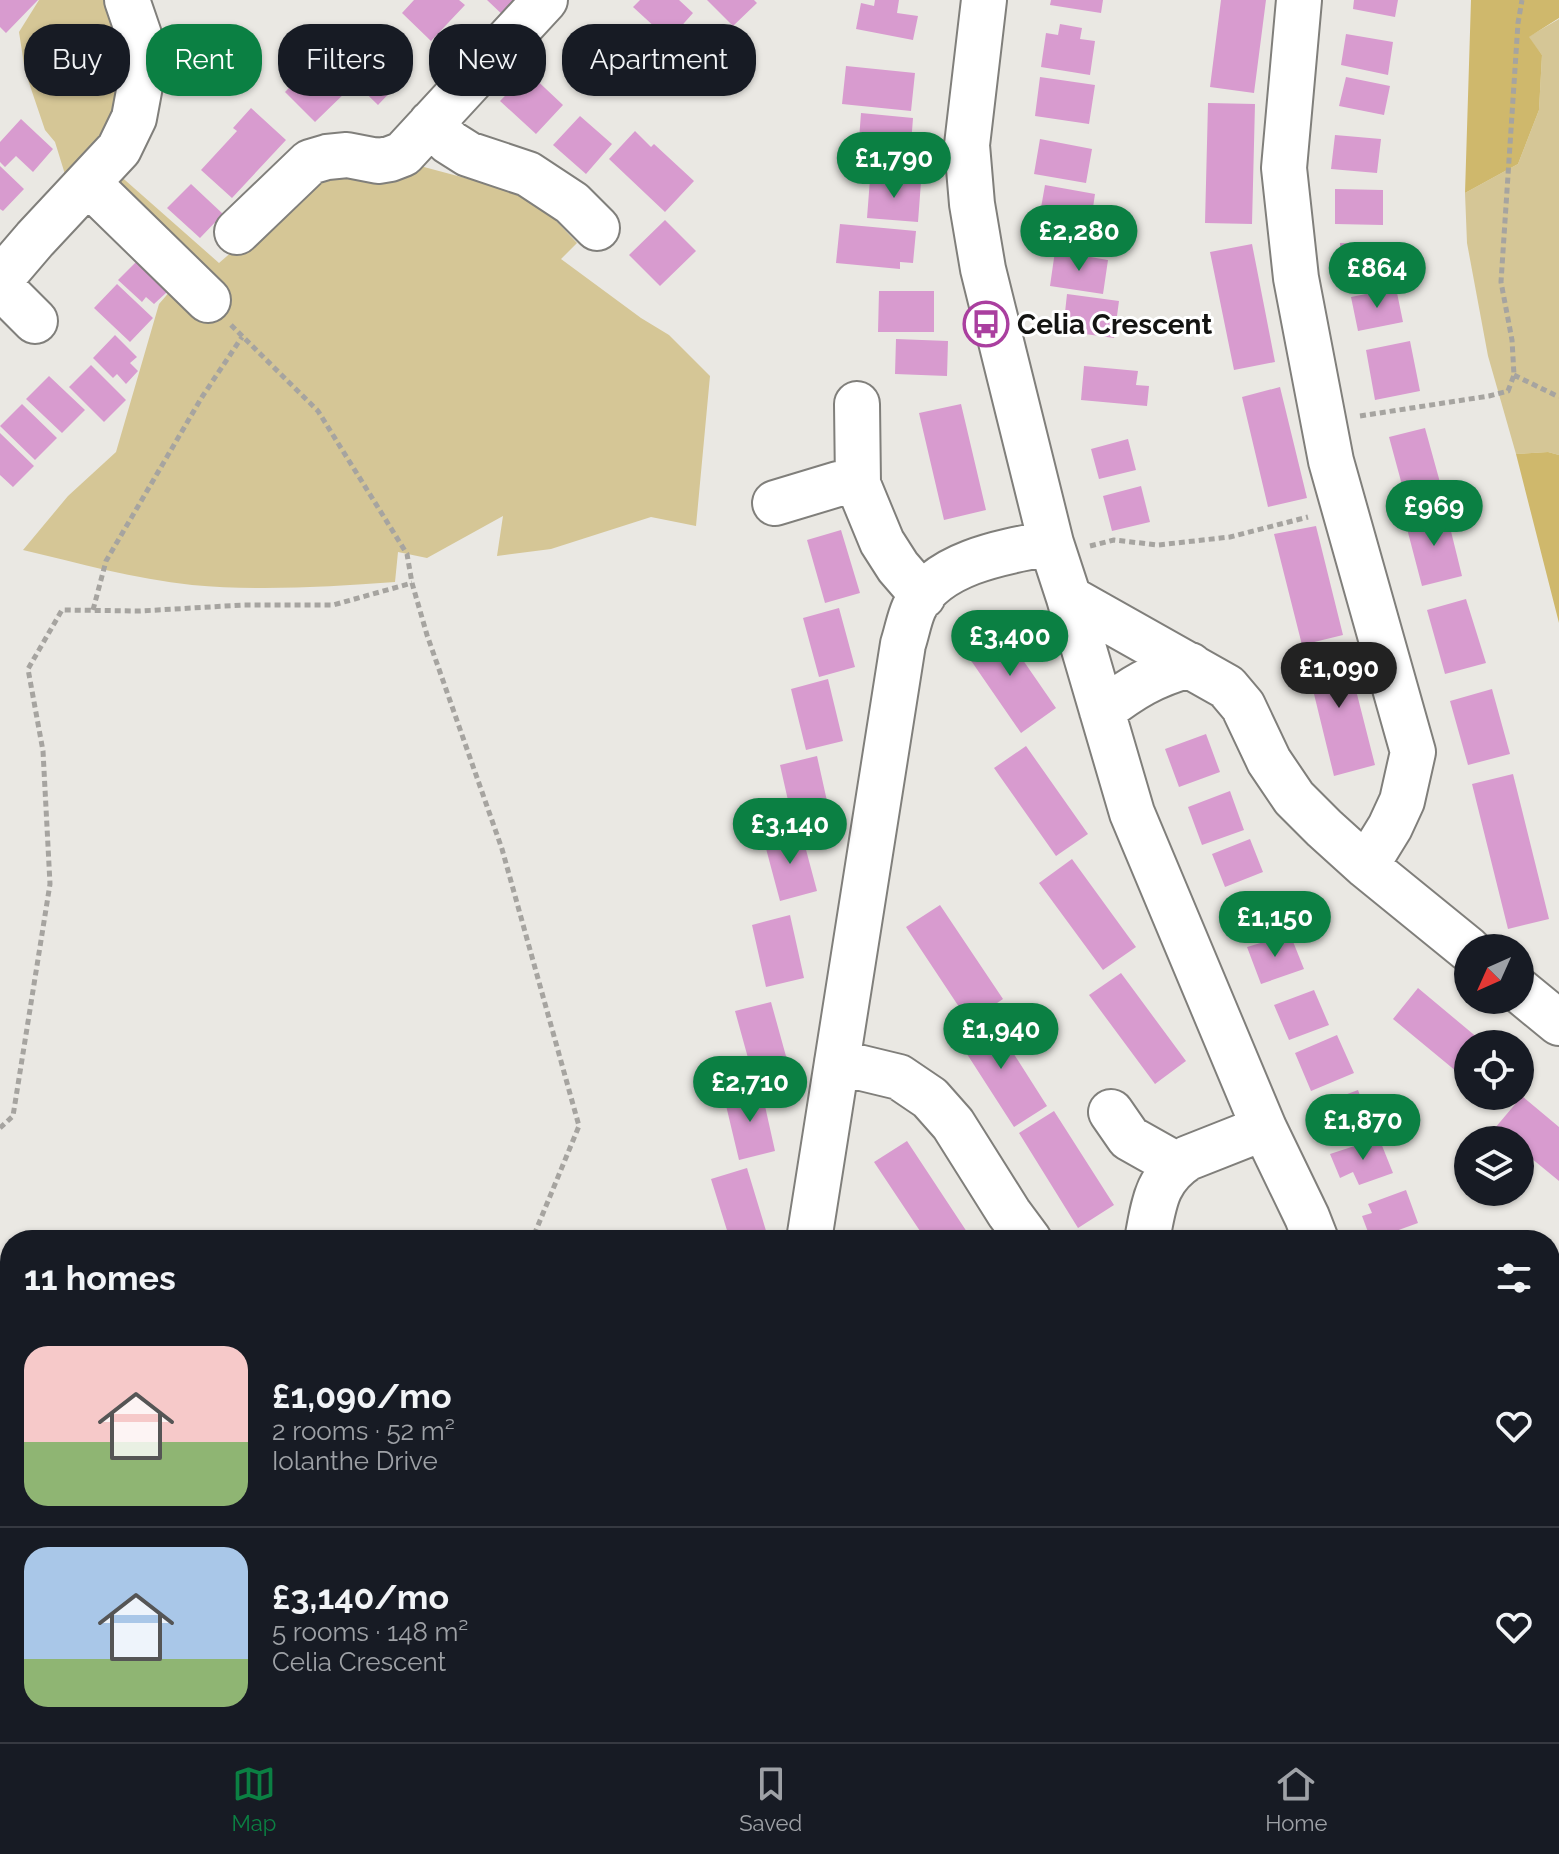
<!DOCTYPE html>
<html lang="en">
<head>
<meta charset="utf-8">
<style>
	body { margin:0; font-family:Raleway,sans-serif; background:#20242c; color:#f1f3f6; height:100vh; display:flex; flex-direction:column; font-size:30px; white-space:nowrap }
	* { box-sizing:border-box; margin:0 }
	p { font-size:26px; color:#9ea1a6 }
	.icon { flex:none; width:44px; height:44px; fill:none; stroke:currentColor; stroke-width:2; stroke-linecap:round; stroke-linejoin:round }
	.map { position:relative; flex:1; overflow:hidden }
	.sheet { position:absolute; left:0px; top:1230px; width:1560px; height:512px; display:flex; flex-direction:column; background:#171b24; border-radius:32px 32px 0 0; box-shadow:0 2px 6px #0004 }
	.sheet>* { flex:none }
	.banner { position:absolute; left:24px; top:24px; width:800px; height:72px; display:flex; gap:16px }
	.needle { width:52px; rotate:225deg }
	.buttons { position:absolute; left:1454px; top:934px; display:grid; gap:16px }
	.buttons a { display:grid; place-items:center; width:80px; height:80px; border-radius:50%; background:#171b24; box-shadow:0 2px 6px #0004; font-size:40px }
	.price { position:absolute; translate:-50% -68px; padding:0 18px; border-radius:28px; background:#0b8043; color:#fff; font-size:26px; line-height:52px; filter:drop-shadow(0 2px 4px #0008) }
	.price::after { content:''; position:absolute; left:50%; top:48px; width:24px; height:18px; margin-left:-12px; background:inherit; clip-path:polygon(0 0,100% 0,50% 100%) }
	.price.active { background:#222; color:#fff }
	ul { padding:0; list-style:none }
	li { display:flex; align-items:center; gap:24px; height:200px; padding:0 24px }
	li+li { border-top:2px solid #363941 }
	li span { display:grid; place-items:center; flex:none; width:224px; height:160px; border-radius:24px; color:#555 }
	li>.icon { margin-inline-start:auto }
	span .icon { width:96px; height:96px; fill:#fffc; stroke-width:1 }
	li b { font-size:34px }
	h2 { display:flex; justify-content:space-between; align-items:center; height:96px; padding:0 24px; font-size:34px }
	.chip { padding:0 28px; border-radius:32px; background:#171b24; box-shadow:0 2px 6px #0004; font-size:28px; line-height:72px }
	.chip.active { background:#0b8043; color:#fff }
	.tab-bar { display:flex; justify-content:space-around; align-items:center; height:112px; border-top:2px solid #363941; background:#171b24; font-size:22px; color:#9ea1a6 }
	.tab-bar a { display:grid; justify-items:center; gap:4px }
	.tab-bar .active { color:#0b8043 }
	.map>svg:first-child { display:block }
	.green { fill:#d5c696 }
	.forest { fill:#cfb86c }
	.building { fill:#d89bcf }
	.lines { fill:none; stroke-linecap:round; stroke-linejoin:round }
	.minor-casing { stroke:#807f7b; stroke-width:48 }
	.path { stroke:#a6a4a0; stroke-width:5; stroke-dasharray:6 4; stroke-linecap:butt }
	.minor { stroke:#fff; stroke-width:44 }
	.labels { text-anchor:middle; stroke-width:6; stroke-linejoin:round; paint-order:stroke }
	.poi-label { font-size:28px; font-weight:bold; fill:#141412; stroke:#fff; text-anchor:start }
</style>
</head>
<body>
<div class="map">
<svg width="1559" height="1742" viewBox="0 0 1559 1742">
	<rect width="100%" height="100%" fill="#eae8e3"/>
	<path class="green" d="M39,0H112L127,70L108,135L68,184L55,142L45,130L25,71L19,32Z
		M1559,19V455L1548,452L1516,454L1488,356L1467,243L1465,193L1518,164L1539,110L1542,55L1528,37Z
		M409,163L540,198L546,210L577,243L561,259L641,318L669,335L710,376L696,526L651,517L551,549L497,556L503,516L427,558L398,552L395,582C327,587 259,591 192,585C135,579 78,563 23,550L68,496L116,452L159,304L178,282L93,200L117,173L219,263L331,166Z"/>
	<path class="forest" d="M1471,0H1559V18L1529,37L1542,55L1539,110L1518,164L1465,193Z
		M1548,452L1559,455V623L1516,454Z
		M1559,1261V1383L1550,1335V1275Z
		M0,1316L3,1337L10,1336V1629L0,1624Z"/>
	<path class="building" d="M0,0H38L6,33L0,27Z
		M414,0H459L465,5L431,41L402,13Z
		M487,0H524L506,18Z
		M640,0H679L693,13L669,40L633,7Z
		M707,0H754L757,3L733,26Z
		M875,0H899L897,13L918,16L913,40L856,29L861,3L874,6Z
		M1051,0H1103L1101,13L1050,5Z
		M1221,0H1266L1254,93L1210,87Z
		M1354,0H1398L1395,17L1353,9Z
		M1060,24L1082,28L1080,39L1095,41L1090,75L1041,67L1046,33L1058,35Z
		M1346,34L1393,42L1388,75L1341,65Z
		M371,38L401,67L390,79L397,85L378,105L341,69Z
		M320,56L351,87L315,122L285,92Z
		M846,66L915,73L911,111L842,104Z
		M528,72L563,105L536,134L500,101Z
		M1040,77L1095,85L1089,124L1035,116Z
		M1346,77L1390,86L1384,115L1339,106Z
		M1208,103L1255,104L1252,224L1205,223Z
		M251,108L286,140L232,198L201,170L237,131L233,128Z
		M861,113L913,118L910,158L858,153Z
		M580,116L612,144L586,174L553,145Z
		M21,119L53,149L33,172L16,156L5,167L0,162V142Z
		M635,131L651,147L654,144L694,181L665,212L609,159Z
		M1335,135L1381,139L1377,173L1331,169Z
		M1040,139L1092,149L1086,183L1034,174Z
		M0,166L24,189L3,211L0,209Z
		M870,179L921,182L918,222L867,218Z
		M191,184L223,214L200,238L167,208Z
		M1045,185L1095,194L1090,228L1039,219Z
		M1335,189L1383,190V225L1335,224Z
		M665,220L696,251L660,286L629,255Z
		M840,224L916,231L913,263L900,262V269L836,263Z
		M1340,243L1389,245L1390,281L1342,280Z
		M1252,244L1275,362L1234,370L1210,252Z
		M1055,251L1108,260L1103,294L1050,286Z
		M141,257L166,281L160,286L167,292L154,304L146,297L142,302L118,280Z
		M117,284L153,318L130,342L94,308Z
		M1396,288L1403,322L1358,331L1351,297Z
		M879,291H934V332H878Z
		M1067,294L1119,301L1114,338L1063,331Z
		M115,335L137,357L130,363L138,371L126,384L117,374L113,378L93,358Z
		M896,339L948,341L947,376L895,374Z
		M1410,341L1420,391L1375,400L1366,350Z
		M91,365L126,400L104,422L69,387Z
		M1084,366L1138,371L1136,385L1149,386L1147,406L1081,400Z
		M49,376L85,410L62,433L26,399Z
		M1280,387L1307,498L1268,507L1242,397Z
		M22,404L57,438L35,460L0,426Z
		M961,404L986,510L944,520L919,413Z
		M1425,428L1441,486L1405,496L1389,437Z
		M0,433L34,466L13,487L0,475Z
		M1128,439L1136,470L1099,479L1091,449Z
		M1141,486L1150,522L1112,531L1103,496Z
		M1446,511L1462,576L1422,586L1405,521Z
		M1316,526L1343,635L1302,645L1274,534Z
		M841,530L860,593L825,603L807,540Z
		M1466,599L1486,663L1445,674L1427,610Z
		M839,608L855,667L819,677L803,618Z
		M998,624L1056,708L1021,733L963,649Z
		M1344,643L1375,765L1334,776L1304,653Z
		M828,679L843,741L806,750L791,689Z
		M1492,689L1510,754L1468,765L1450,701Z
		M1206,734L1220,772L1179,787L1165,749Z
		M1026,746L1088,834L1056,856L994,768Z
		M817,756L831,819L794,827L780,765Z
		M1513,774L1549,919L1508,929L1472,784Z
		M1230,791L1244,830L1202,845L1188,807Z
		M801,831L817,891L780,901L764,841Z
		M1250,839L1263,872L1225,887L1212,854Z
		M1072,859L1136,947L1103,970L1039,883Z
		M1272,891L1285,925L1246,939L1233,905Z
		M940,905L1003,999L969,1022L906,927Z
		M790,915L804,978L766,987L752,925Z
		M1290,934L1304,969L1261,984L1247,947Z
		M1121,973L1186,1061L1155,1084L1089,995Z
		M1418,988L1485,1044H1468V1081L1393,1019Z
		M1314,990L1329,1025L1289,1040L1274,1005Z
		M771,1002L789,1067L753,1076L735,1011Z
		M989,1015L1047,1106L1014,1127L956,1037Z
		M1337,1035L1354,1073L1311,1091L1295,1053Z
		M761,1088L775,1151L739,1160L724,1097Z
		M1358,1090L1371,1125L1332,1140L1318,1105Z
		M1522,1096L1559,1127V1181L1520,1149V1140H1510L1495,1128Z
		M1054,1111L1114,1205L1078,1228L1019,1133Z
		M1379,1138L1393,1173L1359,1185L1353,1172L1340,1178L1330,1154Z
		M907,1141L967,1232L955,1240H926L874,1162Z
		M747,1168L767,1234L748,1240H730L711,1179Z
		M1406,1190L1418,1223L1371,1240L1362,1216L1372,1213L1368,1204Z
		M1135,1732H1189L1183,1742H1145L1146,1739Z
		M1430,1732H1471L1470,1742L1429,1740Z
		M1286,1736L1312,1740V1742H1285Z"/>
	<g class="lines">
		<g class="minor-casing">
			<path id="minor" d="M984,0L967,145L972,204L983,269L1051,543L1069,598L1132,813L1264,1128L1307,1217L1316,1240
				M1299,0L1284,168L1296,278L1331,461L1413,752L1402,801L1390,827L1366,866
				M431,123L449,142L468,154L528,174L572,203L597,228
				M88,183L208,300
				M237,232L310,162L327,157L347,155L378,161L390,159L403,154L545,0
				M0,280L35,239L119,149L134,118L142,75L139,35L127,0
				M0,286L35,321
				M857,404L858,484L882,542L898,567L923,596
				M775,503L838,484H858
				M1069,598L1227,687L1243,706L1269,761L1294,798L1324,828L1366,866L1468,949
				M1102,711C1132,688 1153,675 1190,665
				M1520,991L1559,1023
				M837,1062L899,1077L930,1098L953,1124L1009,1213L1029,1240
				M1111,1112L1129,1138L1177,1165
				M809,1240L903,644C907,632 909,619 914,608C936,562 1007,551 1051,543
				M1147,1240C1154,1205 1155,1179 1188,1158L1264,1128
				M804,1732L822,1741L866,1742
				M873,1742L930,1732
				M1378,1742L1379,1732"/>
		</g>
		<path class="path" d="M231,325L318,411L407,554L412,583L427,635L502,849L579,1126L532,1240
			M1514,375L1559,397
			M1360,416L1489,396L1508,391L1514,375L1512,340L1501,282L1518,23L1522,0
			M1090,546L1114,540L1158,545L1230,537L1308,517
			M93,610L106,561L202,397L242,337
			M0,1128L13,1116L50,884L43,751L28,669L62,610L140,611L243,605H333L412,583
			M534,1234L542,1240
			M497,1732L499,1742"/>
		<use href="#minor" class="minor"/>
	</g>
	<defs>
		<g id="bus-ring" transform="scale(2.3)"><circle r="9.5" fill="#fff" stroke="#aa3f9f" stroke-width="1.5"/><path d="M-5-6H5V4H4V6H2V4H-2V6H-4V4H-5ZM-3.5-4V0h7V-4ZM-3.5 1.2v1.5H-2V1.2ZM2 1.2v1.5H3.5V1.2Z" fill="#aa3f9f"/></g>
	</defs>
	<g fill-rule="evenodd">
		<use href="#bus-ring" x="986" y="324"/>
	</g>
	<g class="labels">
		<g class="poi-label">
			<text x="1017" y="334">Celia Crescent</text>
		</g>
	</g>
</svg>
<div class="buttons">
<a><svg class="needle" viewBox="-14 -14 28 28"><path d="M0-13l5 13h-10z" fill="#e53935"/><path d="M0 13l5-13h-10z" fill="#9ea1a6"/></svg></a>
<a><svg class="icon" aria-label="locate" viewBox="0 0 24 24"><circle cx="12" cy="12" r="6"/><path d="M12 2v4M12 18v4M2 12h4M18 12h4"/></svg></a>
<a><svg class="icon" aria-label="layers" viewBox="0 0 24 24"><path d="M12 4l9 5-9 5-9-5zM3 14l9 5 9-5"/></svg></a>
</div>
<b class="price" style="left:894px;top:200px">£1,790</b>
<b class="price" style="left:1079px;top:273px">£2,280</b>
<b class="price" style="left:1377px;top:310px">£864</b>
<b class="price" style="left:1434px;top:548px">£969</b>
<b class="price" style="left:1010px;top:678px">£3,400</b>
<b class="price active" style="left:1339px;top:710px">£1,090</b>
<b class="price" style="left:790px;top:866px">£3,140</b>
<b class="price" style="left:1275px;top:959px">£1,150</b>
<b class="price" style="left:1001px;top:1071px">£1,940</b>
<b class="price" style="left:750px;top:1124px">£2,710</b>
<b class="price" style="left:1363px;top:1162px">£1,870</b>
<div class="banner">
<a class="chip">Buy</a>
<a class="chip active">Rent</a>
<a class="chip">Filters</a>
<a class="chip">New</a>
<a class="chip">Apartment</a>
</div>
<section class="sheet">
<h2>11 homes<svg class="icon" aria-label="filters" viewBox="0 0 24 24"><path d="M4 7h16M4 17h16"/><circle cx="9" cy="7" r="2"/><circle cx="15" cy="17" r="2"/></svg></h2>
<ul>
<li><span style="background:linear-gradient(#f6c9c9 60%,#8fb573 0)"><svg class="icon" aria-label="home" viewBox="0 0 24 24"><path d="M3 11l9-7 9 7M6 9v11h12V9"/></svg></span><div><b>£1,090/mo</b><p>2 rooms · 52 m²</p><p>Iolanthe Drive</p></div><svg class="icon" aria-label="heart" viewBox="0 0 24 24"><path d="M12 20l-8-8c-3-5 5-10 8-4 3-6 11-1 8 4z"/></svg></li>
<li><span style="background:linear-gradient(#a9c7e8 70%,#8fb573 0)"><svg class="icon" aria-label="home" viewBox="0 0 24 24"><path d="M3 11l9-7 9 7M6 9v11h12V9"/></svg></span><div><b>£3,140/mo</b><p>5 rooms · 148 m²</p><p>Celia Crescent</p></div><svg class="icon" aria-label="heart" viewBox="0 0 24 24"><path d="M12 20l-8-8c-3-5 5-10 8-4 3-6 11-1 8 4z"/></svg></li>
</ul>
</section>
</div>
<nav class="tab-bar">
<a class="active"><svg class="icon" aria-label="map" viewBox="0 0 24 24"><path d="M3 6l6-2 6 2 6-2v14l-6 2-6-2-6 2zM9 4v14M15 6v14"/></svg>Map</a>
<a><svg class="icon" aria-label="saved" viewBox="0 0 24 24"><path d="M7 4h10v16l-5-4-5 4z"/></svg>Saved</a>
<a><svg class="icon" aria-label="home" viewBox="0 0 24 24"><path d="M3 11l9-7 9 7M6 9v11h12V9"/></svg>Home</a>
</nav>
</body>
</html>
